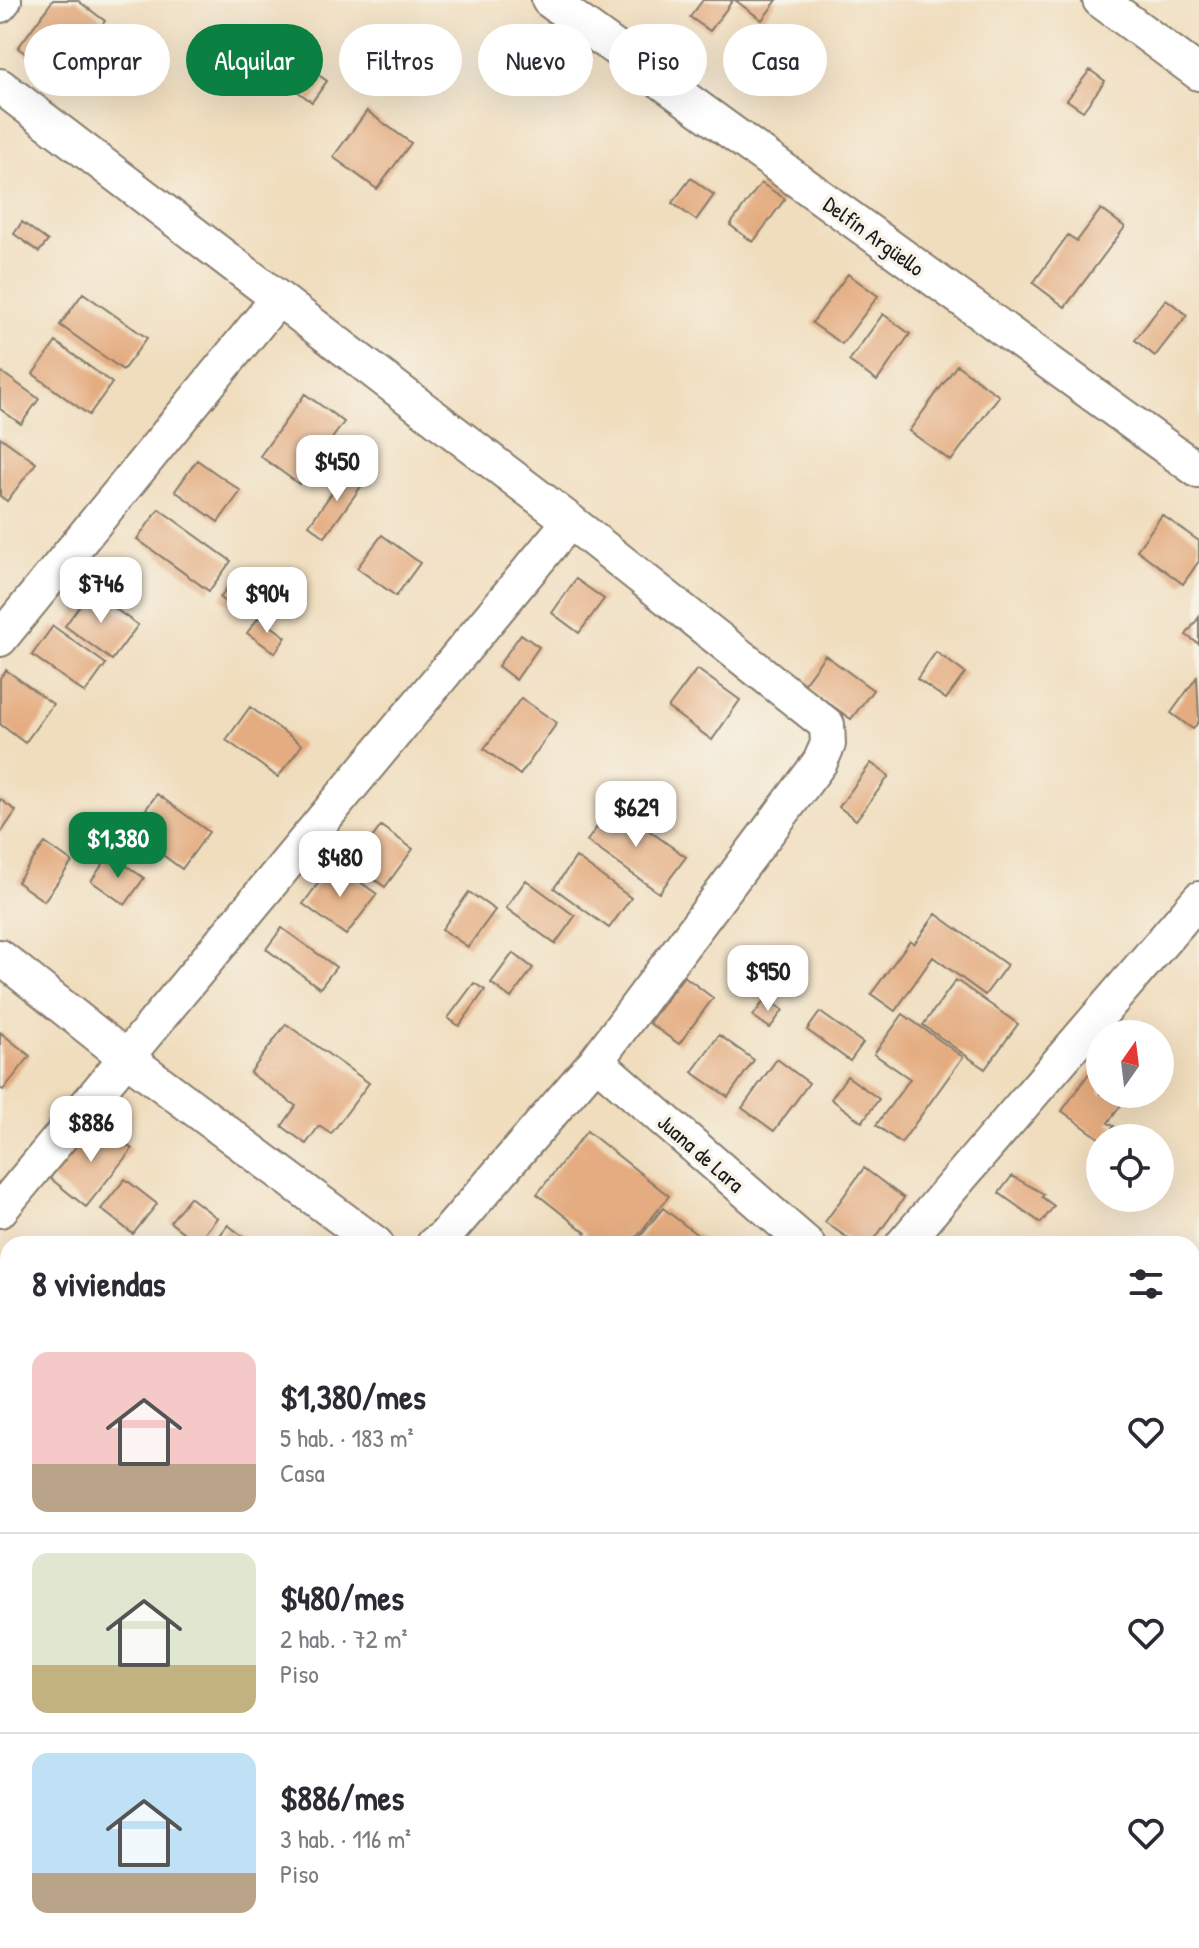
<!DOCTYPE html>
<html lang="es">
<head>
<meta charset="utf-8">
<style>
	body { margin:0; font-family:"Patrick Hand",sans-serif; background:#f7f7f7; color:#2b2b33; height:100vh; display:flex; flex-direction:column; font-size:30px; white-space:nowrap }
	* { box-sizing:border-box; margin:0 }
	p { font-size:26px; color:#7c7c81 }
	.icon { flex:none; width:44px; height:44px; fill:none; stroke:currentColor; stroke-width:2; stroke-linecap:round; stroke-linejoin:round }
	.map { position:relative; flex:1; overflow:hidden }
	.details { position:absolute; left:0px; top:1236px; width:1200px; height:712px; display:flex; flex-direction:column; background:#fff; border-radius:24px 24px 0 0; box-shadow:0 8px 32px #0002 }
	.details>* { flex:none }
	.guide { position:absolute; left:24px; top:24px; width:1152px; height:72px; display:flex; gap:16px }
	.needle { width:52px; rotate:14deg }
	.tools { position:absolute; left:1086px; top:1020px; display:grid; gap:16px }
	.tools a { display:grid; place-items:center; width:88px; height:88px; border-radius:50%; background:#fff; box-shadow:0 8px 32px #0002; font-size:40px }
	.price { position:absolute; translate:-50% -68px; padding:0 18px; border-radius:16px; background:#fff; color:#222; font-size:26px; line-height:52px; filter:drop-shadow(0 2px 4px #0008) }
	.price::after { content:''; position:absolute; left:50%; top:48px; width:24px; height:18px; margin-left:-12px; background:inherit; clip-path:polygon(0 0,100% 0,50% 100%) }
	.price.current { background:#0b8043; color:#fff }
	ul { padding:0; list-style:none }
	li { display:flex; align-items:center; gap:24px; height:200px; padding:0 32px }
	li+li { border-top:2px solid #e1e1e2 }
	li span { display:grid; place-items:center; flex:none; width:224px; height:160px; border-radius:16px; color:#555 }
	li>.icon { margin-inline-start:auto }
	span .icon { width:96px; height:96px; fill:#fffc; stroke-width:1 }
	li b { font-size:34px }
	h2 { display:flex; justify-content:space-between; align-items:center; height:96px; padding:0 32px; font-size:34px }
	.tag { padding:0 28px; border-radius:36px; background:#fff; box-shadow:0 8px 32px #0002; font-size:28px; line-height:72px }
	.tag.current { background:#0b8043; color:#fff }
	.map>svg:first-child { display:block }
	.building { fill:#e4ac80 }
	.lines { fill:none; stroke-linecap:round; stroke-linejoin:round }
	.minor-casing { stroke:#867c6c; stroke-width:38 }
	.major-casing { stroke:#867c6c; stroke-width:46 }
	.minor { stroke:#fff; stroke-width:34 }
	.major { stroke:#f6be87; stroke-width:42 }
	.labels { text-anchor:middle; stroke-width:7; stroke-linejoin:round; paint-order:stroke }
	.street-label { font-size:22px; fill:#1c1c1c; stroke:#f7f3e8 }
</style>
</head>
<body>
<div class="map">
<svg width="1199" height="1948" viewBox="0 0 1199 1948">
	<rect width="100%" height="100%" fill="#f7f3e8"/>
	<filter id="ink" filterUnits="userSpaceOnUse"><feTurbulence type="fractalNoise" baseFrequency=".0125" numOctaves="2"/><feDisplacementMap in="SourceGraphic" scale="16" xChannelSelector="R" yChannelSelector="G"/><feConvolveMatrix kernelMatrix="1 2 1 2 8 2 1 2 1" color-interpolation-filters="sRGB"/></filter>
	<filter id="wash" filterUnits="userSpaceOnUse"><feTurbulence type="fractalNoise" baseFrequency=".006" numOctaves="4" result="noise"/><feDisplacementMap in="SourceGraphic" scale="32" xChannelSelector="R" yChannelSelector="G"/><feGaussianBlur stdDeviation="1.8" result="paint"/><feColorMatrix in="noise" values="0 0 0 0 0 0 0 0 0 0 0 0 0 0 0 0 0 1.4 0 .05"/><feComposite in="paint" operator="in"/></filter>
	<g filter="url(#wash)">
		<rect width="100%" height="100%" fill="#f0ddbd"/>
		<g id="blocks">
			<path class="building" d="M53,0H77L105,21L62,80L18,48Z
				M703,0H733L710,31L690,17Z
				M735,0H777L762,20Z
				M282,49L327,81L312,102L267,69Z
				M1090,70L1105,81L1083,111L1067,100Z
				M367,111L411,143L377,189L333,157Z
				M691,178L714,195L696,220L672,203Z
				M761,183L785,199L753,242L730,225Z
				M1101,209L1125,227L1065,307L1033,283L1068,235L1077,241Z
				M22,222L48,241L39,252L14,234Z
				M848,274L878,296L842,344L812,323Z
				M83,293L147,338L123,370L60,325Z
				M1166,299L1187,315L1155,356L1135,340Z
				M883,314L910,334L877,381L849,361Z
				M56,342L112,383L89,415L33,374Z
				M957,365L999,396L951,461L909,431Z
				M0,371L39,399L21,424L0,409Z
				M305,394L344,422L299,484L260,456Z
				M0,437L36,463L7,501L0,496Z
				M197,460L241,491L218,522L175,491Z
				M349,469L365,481L325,537L309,525Z
				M159,509L231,561L209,591L137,539Z
				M1162,515L1199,541V561L1183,584L1137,550Z
				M382,535L420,563L396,596L357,568Z
				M238,573L255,585L237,610L220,598Z
				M576,579L604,599L579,633L552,613Z
				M90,591L138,625L112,660L65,626Z
				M259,617L286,637L275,653L247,633Z
				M1199,617V644L1186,635Z
				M53,626L106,664L85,693L32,655Z
				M521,634L539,647L516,680L498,666Z
				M936,652L965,673L946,699L917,679Z
				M825,655L873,690L851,719L803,685Z
				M697,669L740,700L712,740L668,708Z
				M6,670L53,704L25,743L0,724V678Z
				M1197,677L1199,721L1193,729L1171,713Z
				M521,698L557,723L520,775L484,749Z
				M250,707L302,745L278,777L226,740Z
				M871,763L889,776L856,820L839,807Z
				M157,794L209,832L182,869L130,831Z
				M0,799L16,811L0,834Z
				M613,805L686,857L659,893L587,841Z
				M381,826L413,849L385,887L353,864Z
				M45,843L72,862L44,901L17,882Z
				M110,854L144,878L125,905L91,881Z
				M576,857L631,898L609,928L554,888Z
				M333,863L377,894L346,935L303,904Z
				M526,880L575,916L555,944L506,908Z
				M469,892L495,910L468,947L442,929Z
				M936,914L1007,965L985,995L933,957L895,1011L871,994L910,941L914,944Z
				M282,928L336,967L320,988L266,949Z
				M513,953L533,968L511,998L491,983Z
				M684,976L713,998L679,1044L649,1023Z
				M956,980L1018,1024L985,1069L923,1025Z
				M474,983L485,990L459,1026L448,1018Z
				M766,998L783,1010L770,1028L753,1016Z
				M820,1012L863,1043L850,1061L807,1030Z
				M903,1014L963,1057L901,1143L876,1125L910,1079L874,1054Z
				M286,1024L369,1083L331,1134L319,1126L306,1144L282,1126L296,1106L250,1073Z
				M0,1032L30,1056L3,1090L0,1088Z
				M719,1035L754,1060L728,1097L692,1072Z
				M777,1059L809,1083L774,1131L742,1108Z
				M1095,1065L1100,1069V1094H1129L1108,1123L1114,1126L1105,1138H1099L1062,1111Z
				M847,1076L879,1099L862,1122L831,1099Z
				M96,1121L132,1149L86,1207L50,1178Z
				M587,1131L669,1196L631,1244H577L586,1233L537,1194Z
				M864,1168L904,1198L871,1244H856L825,1222Z
				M1012,1176L1044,1194L1042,1197L1054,1206L1041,1223L999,1193Z
				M125,1179L157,1204L133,1234L101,1209Z
				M190,1197L217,1218L197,1243L170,1222Z
				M663,1208L709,1244H634Z
				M228,1225L253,1244H213Z
				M1192,1427L1199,1433V1472L1192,1466Z
				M0,1509L8,1515V1553L0,1563Z
				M1199,1659V1705L1192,1700V1669Z
				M0,1730L8,1737V1767L0,1776Z
				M1192,1750L1199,1755V1811L1192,1805Z
				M1106,1940H1161L1155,1948H1117Z"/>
		</g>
	</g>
	<g filter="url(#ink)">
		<use href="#blocks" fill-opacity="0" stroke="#867c6c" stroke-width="2"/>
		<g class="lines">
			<g class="minor-casing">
				<path id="minor" d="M549,0L1199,471
					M1100,0L1199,73
					M0,5L4,0
					M0,86L570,521L827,725L828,744L820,762L596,1061L444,1237L434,1244
					M0,639L277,300
					M0,957L128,1059L376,1244
					M596,1061L807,1244
					M0,1210L570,521
					M903,1244L1199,899
					M0,1414L8,1421
					M1192,1556L1199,1562
					M0,1888L8,1894
					M1192,1920L1199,1926
					M64,1940L73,1948
					M176,1948L185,1940"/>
			</g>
			<g class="major-casing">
				<path id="major" d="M1192,1610L1199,1605
					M746,1948L757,1940"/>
			</g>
			<use href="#minor" class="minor"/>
			<use href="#major" class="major"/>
		</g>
	</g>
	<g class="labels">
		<g class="street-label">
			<text transform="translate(874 236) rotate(36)" y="8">Delfín Argüello</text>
			<text transform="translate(701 1153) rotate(41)" y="8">Juana de Lara</text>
		</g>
	</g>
</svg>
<div class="tools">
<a><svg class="needle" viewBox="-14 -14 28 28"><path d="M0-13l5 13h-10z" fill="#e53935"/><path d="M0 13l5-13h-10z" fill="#7c7c81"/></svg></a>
<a><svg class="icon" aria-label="locate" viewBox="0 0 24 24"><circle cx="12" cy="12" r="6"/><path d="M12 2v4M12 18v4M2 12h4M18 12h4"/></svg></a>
</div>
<b class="price" style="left:337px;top:503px">$450</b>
<b class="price" style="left:101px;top:625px">$746</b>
<b class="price" style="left:267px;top:635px">$904</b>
<b class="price" style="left:636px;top:849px">$629</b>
<b class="price current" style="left:118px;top:880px">$1,380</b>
<b class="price" style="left:340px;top:899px">$480</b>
<b class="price" style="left:768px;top:1013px">$950</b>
<b class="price" style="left:91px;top:1164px">$886</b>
<div class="guide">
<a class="tag">Comprar</a>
<a class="tag current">Alquilar</a>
<a class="tag">Filtros</a>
<a class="tag">Nuevo</a>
<a class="tag">Piso</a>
<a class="tag">Casa</a>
</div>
<section class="details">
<h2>8 viviendas<svg class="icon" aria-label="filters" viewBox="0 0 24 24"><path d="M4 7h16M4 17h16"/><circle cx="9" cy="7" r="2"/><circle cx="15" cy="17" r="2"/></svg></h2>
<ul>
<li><span style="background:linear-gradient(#f6c9c9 70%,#b9a48a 0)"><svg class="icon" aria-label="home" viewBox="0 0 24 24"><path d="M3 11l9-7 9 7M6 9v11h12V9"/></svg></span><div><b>$1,380/mes</b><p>5 hab. · 183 m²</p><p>Casa</p></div><svg class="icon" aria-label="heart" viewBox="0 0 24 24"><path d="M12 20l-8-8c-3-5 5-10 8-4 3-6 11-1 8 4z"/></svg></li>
<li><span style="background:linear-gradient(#dfe7d0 70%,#c2b280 0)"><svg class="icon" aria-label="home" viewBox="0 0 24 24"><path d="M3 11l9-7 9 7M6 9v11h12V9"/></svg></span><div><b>$480/mes</b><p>2 hab. · 72 m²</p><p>Piso</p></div><svg class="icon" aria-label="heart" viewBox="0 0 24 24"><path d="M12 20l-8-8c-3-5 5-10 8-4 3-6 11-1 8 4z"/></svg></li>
<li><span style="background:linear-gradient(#bfe0f5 75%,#b9a48a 0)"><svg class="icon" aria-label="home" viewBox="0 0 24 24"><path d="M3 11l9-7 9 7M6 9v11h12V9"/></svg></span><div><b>$886/mes</b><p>3 hab. · 116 m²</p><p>Piso</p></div><svg class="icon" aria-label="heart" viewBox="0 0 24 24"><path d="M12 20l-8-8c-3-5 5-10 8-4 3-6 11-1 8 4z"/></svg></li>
</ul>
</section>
</div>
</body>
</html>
